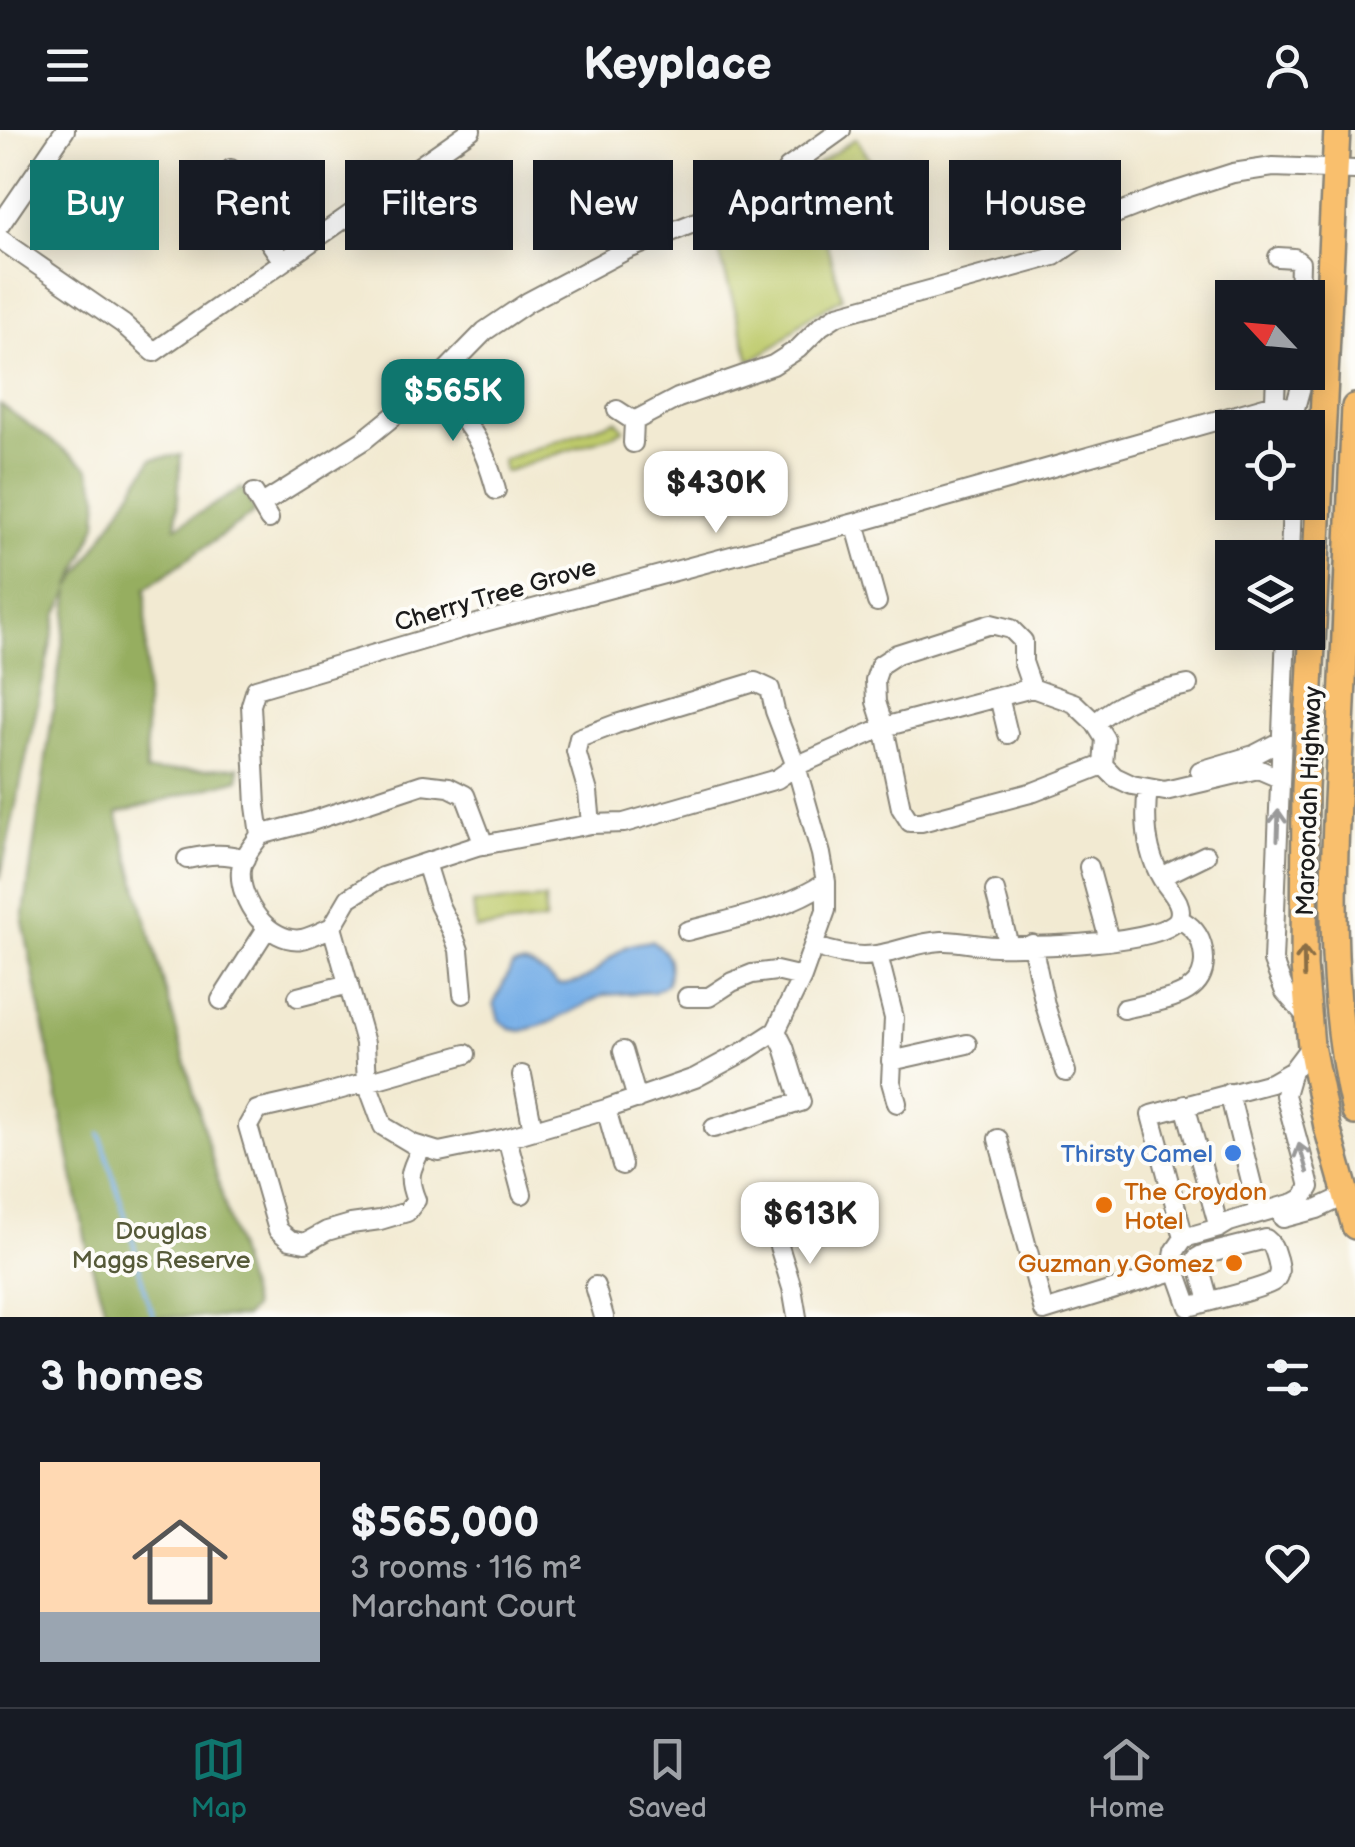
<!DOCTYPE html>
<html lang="en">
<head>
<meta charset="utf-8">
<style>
	body { margin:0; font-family:"Balsamiq Sans",sans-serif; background:#20242c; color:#f1f3f6; height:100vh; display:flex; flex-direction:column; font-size:38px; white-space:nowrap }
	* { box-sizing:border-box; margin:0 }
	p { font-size:32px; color:#9ea1a6 }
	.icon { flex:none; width:55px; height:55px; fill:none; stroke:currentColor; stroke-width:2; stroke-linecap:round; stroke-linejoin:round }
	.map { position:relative; height:1187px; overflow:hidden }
	.sheet { display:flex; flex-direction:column; background:#171b24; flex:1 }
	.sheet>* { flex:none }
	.banner { position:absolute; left:30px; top:30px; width:1295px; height:90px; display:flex; gap:20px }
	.needle { width:65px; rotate:296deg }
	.tools { position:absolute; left:1215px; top:150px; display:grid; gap:20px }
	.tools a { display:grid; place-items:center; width:110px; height:110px; border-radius:0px; background:#171b24; box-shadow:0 5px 25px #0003; font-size:50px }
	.price { position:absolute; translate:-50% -85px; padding:0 22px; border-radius:20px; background:#fff; color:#222; font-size:32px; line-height:65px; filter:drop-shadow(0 2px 5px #0008) }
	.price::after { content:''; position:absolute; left:50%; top:60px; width:30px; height:22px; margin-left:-15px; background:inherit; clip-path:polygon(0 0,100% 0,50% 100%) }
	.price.active { background:#0f766e; color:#fff }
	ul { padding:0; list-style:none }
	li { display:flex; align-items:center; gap:30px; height:250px; padding:0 40px }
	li+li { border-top:2px solid #363941 }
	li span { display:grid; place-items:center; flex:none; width:280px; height:200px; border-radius:0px; color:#555 }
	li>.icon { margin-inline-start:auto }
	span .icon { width:120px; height:120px; fill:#fffc; stroke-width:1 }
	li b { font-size:42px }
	h2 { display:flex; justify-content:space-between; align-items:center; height:120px; padding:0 40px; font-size:42px }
	.pill { padding:0 35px; border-radius:0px; background:#171b24; box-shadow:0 5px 25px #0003; font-size:35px; line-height:90px }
	.pill.active { background:#0f766e; color:#fff }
	header { display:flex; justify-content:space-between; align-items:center; height:130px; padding:0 40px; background:#171b24; font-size:45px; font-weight:700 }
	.tabs { display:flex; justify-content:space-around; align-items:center; height:140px; border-top:2px solid #363941; background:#171b24; font-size:28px; color:#9ea1a6 }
	.tabs a { display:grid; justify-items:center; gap:5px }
	.tabs .active { color:#0f766e }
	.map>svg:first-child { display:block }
	.green { fill:#beca6c; stroke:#6d7344; stroke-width:2.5 }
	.forest { fill:#96ae60; stroke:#59653e; stroke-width:2.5 }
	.water { fill:#77afe7; stroke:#4a6682; stroke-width:2.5 }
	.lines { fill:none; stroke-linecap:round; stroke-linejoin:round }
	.stream { stroke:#77afe7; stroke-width:4 }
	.minor-casing { stroke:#878377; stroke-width:22 }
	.highway-casing { stroke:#878377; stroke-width:30 }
	.minor { stroke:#fff; stroke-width:18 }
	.highway { stroke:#f9bf6d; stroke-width:25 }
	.oneway { stroke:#999 }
	.oneway2 { stroke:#8a6e44 }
	.shop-dot { fill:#3f7fe0; stroke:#fdfcf7; stroke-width:4 }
	.food-dot { fill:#e8710a; stroke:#fdfcf7; stroke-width:4 }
	.labels { text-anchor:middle; stroke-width:8; stroke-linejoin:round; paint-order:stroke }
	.street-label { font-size:25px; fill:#1c1c1c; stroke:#fdfcf7 }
	.shop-label { font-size:25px; fill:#366cbe; stroke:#fdfcf7; text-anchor:end }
	.food-label { font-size:25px; fill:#c56008; stroke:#fdfcf7; text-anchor:start }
	.park-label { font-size:25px; fill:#555938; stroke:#fdfcf7 }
</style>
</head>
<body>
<header><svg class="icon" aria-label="menu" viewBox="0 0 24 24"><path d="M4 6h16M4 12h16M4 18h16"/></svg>Keyplace<svg class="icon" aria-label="person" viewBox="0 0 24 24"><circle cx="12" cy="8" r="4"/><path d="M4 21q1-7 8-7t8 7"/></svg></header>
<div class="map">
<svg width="1355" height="1187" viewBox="0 0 1355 1187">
	<rect width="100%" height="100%" fill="#fdfcf7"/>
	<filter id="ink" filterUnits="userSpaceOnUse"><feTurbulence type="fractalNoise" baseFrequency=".01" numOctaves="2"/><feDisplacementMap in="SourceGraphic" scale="20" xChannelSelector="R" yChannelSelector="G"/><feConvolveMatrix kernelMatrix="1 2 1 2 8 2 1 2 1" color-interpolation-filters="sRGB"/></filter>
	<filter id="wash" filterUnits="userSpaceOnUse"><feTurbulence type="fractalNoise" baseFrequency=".0048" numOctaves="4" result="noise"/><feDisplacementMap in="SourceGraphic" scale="40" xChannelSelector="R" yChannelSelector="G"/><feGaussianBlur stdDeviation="2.25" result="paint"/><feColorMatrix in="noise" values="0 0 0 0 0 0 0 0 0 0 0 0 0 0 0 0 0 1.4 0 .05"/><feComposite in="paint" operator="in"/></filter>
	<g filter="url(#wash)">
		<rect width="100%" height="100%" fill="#f2ead2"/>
		<path class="green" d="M856,8L886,55L816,76L842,168L804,190L778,214L750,231L714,104L759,85L795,50Z
			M616,290L624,299L616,304L505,342L502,330Z
			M545,769V791L476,799L473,774Z"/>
		<path class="forest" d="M0,274L88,337L99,366L97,394L70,458L152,329L181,325L176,397L242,358L255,382L146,458V642L239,637V649L117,683L253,1178L245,1187H107L88,1122L23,791L70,460L57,485L0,749Z"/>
		<path class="water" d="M651,811C671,823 672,832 667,854L654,862L604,865L549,893L522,901L510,899L499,890L494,873L512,836C533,829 542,844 559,855C601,852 598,830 628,816C634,813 644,812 651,811Z"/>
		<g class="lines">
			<path class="stream" d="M100,1004L133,1111L145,1163L154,1187"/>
		</g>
	</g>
	<g filter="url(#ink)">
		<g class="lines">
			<g class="minor-casing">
				<path id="minor" d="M231,39L232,57L282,130
					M0,95L65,0
					M0,109L123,194L154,222L471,0
					M1278,127L1294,128L1300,133L1299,168
					M1308,191L1326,206
					M432,255C469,293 482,308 496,360
					M617,280L634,291L633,313
					M634,291L678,268L773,235L798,219L821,196L838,185L1054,126L1113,85L1164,65L1233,43L1273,37L1355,40
					M1274,298L1276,242
					M1294,298L1295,278L1305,242
					M254,363L269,389
					M262,374L364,310L432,255L485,201L528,172L626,120L721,82L759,75L767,69L788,38L841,0
					M855,393L877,472
					M1290,428L1292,372
					M1286,502L1273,831L1285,862L1307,887
					M1032,558L1023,532V511L1011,499L991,494L897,524L880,535L875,550L876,572L884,597L901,678L910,692H921L1034,662L1103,635
					M999,567L1008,604
					M1095,593C1128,565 1146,564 1188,555
					M1200,641L1254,625L1281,611
					M591,694L588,662L576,621L579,608L616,594L755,552L770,559L775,581L796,636L821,724L826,752V780L802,847L776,901L745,921L695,948L606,979L507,1008L439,1022L413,1014L383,996L367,953L365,913L332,797L349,768L382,747L477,716L591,694L624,693L777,649L796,636L884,597L1032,558L1074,573L1095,593L1105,609L1103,635L1115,647L1132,655L1165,661L1258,639L1279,648
					M260,705L256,676L251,575L256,559L484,492L855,393L1275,274L1295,278
					M187,729C208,725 223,722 245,729
					M426,733L439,775L452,801L459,820L463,864
					M1089,737L1109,810
					M1161,747L1206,725
					M995,761L1009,816
					M332,797C323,801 312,807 302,809C269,814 238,770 241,740C242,727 254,715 260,705L309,692L423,654L449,657L465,665L484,715
					M687,801C734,788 785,780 826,752
					M1032,814L1045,875L1066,942
					M814,816C836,824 859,829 882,824C902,820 920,812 942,811C959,810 977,816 995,816C1024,817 1170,815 1179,787C1184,772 1168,760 1161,747C1145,720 1144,689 1148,658
					M878,825L894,888L891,952L897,973
					M298,867L349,854
					M687,867H709L732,852L752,844L776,841L802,847
					M221,870L267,798
					M1124,879C1159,870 1212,869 1203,820C1200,804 1192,796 1179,789
					M623,921L637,969
					M891,931L967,914
					M522,945L533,1000
					M1229,963L1259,1083
					M1185,975L1219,1098
					M606,979L622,1035
					M714,998L801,972L784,917L776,901
					M507,1008L522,1064
					M998,1009L1044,1181L1167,1143L1173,1132
					M422,1017C411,1039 406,1046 416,1070L407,1082L380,1090L351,1094L327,1101L305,1113L290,1110L278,1100L248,996L257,980L310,968L466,924
					M1283,1088L1317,1079L1347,1065
					M774,1100L792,1158L797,1187
					M1184,1108L1151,985L1271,953L1292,941
					M595,1156L604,1187
					M1209,1171L1197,1128L1202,1125L1266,1109C1274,1115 1274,1120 1277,1129C1279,1137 1281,1145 1274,1151C1264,1159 1204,1172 1189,1177L1173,1132L1175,1121L1184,1108L1219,1098L1229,1092L1294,1073L1303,1068L1310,1057L1307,1045L1285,965L1292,941L1311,916"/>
			</g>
			<g class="highway-casing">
				<path id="highway" d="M1337,0L1305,659L1304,836L1311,916L1327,997L1355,1096
					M1355,277C1350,383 1346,489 1341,596C1334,724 1325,855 1355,982"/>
			</g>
			<use href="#minor" class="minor"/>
			<use href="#highway" class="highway"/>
		</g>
		<defs><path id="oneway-shaft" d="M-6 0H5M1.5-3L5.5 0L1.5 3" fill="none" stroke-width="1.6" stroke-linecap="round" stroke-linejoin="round" transform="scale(2.5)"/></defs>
		<g class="oneway">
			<use href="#oneway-shaft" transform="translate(1278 695) rotate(-88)"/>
			<use href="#oneway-shaft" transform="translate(1303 1028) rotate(-106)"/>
		</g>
		<use class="oneway2" href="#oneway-shaft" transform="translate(1304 832) rotate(-91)"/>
	</g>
	<circle class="shop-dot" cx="1233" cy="1023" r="10"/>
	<g class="food-dot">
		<circle cx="1104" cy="1075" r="10"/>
		<circle cx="1234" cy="1133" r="10"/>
	</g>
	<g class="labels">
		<g class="street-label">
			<text transform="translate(495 464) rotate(-16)" y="9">Cherry Tree Grove</text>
			<text transform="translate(1308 671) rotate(-88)" y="9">Maroondah Highway</text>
		</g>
		<g class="shop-label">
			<text x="1213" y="1032">Thirsty Camel</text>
		</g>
		<g class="food-label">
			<text x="1124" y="1070">The Croydon<tspan x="1124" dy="29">Hotel</tspan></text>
			<text x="1214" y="1142" text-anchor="end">Guzman y Gomez</text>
		</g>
		<g class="park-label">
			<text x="161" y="1109">Douglas<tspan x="161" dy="29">Maggs Reserve</tspan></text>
		</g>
	</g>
</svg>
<div class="tools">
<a><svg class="needle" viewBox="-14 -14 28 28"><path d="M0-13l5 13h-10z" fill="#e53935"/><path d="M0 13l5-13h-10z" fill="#9ea1a6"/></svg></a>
<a><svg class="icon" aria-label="locate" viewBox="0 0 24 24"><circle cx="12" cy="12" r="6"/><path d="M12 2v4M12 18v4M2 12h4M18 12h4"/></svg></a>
<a><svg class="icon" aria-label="layers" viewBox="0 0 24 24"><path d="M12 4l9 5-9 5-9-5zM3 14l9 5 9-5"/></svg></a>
</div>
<b class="price active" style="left:453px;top:314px">$565K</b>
<b class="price" style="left:716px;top:406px">$430K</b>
<b class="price" style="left:810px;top:1137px">$613K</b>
<div class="banner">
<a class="pill active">Buy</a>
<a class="pill">Rent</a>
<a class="pill">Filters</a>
<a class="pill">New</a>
<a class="pill">Apartment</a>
<a class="pill">House</a>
</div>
</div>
<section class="sheet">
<h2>3 homes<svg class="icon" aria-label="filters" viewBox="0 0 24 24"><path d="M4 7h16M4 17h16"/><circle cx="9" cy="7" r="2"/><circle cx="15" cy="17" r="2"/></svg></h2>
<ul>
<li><span style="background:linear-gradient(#ffd9b3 75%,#9aa5b1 0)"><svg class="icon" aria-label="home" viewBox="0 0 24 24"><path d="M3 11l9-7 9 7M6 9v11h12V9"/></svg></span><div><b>$565,000</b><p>3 rooms · 116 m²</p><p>Marchant Court</p></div><svg class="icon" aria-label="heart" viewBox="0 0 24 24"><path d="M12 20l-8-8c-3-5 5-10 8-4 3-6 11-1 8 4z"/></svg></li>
</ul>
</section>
<nav class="tabs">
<a class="active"><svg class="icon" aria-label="map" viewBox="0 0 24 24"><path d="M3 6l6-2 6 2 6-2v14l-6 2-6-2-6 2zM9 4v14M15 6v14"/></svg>Map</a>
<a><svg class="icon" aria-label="saved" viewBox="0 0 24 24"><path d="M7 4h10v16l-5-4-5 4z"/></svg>Saved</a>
<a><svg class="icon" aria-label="home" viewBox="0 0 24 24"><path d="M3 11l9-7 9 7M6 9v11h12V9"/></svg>Home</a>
</nav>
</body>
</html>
